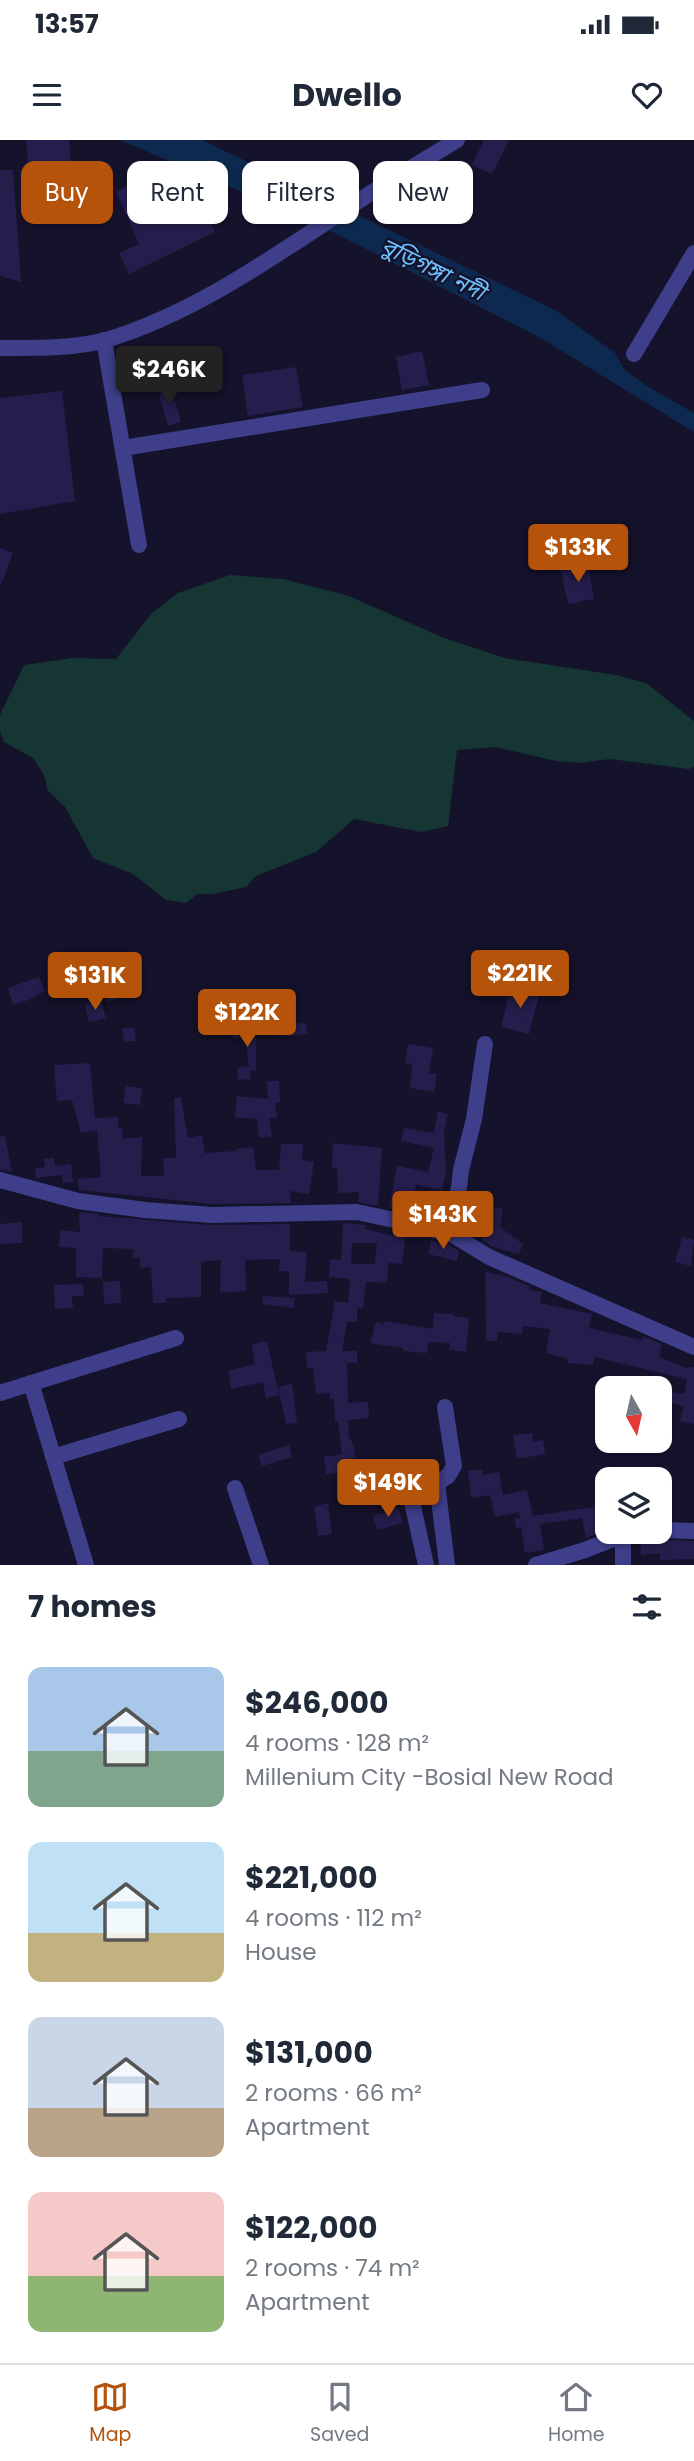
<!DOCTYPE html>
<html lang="en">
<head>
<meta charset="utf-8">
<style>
	body { margin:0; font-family:Poppins,"Noto Sans Bengali",sans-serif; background:#f2f2f3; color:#1f2937; height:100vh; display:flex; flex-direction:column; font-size:26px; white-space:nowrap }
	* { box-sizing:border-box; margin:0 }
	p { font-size:23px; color:#747a83 }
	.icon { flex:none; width:38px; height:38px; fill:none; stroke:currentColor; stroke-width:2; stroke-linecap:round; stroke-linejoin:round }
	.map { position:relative; height:1425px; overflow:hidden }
	.drawer { display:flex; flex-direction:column; background:#fff; flex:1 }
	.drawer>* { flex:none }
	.banner { position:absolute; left:21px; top:21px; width:653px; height:63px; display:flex; gap:14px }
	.needle { width:46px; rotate:172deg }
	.buttons { position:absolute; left:595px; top:1236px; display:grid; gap:14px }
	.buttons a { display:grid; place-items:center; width:77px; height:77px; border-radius:14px; background:#fff; box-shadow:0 2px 5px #0004; font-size:35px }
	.price { position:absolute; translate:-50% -60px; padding:0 16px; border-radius:7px; background:#b45309; color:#fff; font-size:23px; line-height:46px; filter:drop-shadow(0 2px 4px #0008) }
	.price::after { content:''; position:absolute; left:50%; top:42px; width:21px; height:16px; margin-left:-10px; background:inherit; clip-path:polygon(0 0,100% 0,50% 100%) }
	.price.on { background:#222; color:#fff }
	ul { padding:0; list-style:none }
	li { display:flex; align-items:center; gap:21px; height:175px; padding:0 28px }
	li span { display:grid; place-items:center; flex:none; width:196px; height:140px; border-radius:14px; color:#555 }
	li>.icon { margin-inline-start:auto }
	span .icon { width:84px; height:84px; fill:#fffc; stroke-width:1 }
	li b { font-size:30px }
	h2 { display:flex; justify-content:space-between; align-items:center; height:84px; padding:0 28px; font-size:30px }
	.tag { padding:0 24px; border-radius:14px; background:#fff; box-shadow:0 2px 5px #0004; font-size:24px; line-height:63px }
	.tag.on { background:#b45309; color:#fff }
	.status { display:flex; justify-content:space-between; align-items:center; height:49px; padding:0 35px; background:#fff; direction:ltr }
	.status svg { height:19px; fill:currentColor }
	header { display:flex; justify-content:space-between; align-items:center; height:91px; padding:0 28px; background:#fff; font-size:32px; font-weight:700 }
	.dock { display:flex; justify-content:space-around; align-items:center; height:98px; border-top:2px solid #e0e1e3; background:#fff; font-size:19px; color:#747a83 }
	.dock a { display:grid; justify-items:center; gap:4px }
	.dock .on { color:#b45309 }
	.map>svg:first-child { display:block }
	.green { fill:#153633 }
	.water { fill:#0e294f }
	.building { fill:#251e4d; fill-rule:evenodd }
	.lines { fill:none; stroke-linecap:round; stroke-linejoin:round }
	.minor { stroke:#3e3e8a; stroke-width:16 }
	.labels { text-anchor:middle; stroke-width:5; stroke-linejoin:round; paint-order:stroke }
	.water-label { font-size:23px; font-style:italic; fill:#6dc1fd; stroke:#15122c }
</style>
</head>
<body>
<div class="status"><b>13:57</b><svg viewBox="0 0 49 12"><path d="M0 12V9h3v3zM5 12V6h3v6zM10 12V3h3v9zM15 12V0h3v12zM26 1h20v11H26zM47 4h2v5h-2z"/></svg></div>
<header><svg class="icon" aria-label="menu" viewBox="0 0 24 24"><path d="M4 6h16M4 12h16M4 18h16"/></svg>Dwello<svg class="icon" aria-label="heart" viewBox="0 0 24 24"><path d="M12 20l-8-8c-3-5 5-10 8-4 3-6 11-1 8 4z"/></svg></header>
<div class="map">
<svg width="694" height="1425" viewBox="0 0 694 1425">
	<rect width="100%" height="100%" fill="#15122c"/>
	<path class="green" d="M230,435L283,439L349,456L444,498L505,518L616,535L646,543L694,581V627L689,629L610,619L580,623L556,621L495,607L457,610L448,686L421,692L354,679L316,712L256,736L246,747L213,754H197L186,763L166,760L133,734L93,718L65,667L48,651L44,635L33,618L4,602L0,591V575L24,525L72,518L116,519L152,473L178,453Z"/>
	<path class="water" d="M120,0H202L557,171L615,213L624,229L650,248L694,273V292L539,197L317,84Z"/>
	<path class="building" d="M26,0H69L71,32L29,35Z
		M484,0H509L492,34L472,25Z
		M171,25L181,45L190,40L215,92L129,134L119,113L139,104L116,52Z
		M0,30H13L21,142L0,136Z
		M422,211L429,245L402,250L396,217Z
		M296,227L303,267L248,276L242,235Z
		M171,247L181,282L168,286L158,250Z
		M62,251L75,361L0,374V258Z
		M0,408L13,413L1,445L0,444Z
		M588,425L594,459L568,464L561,430Z
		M39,837L45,851L29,860L13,864L8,848Z
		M118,841L123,857L107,862L102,845Z
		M511,846L540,852L529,894L501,887Z
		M101,861L106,878L89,882L85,865Z
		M306,883L307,894L285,896L284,884Z
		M234,886H256V930L250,931L251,939L238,940L237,928L249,926L245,899H233Z
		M134,887L136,901L124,902L122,889Z
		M408,904L433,908L429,933L437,934L434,952L410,948L412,924L405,923Z
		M90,923L95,978L118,977V988H122L123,999L142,997L141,1036H164L163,1018H176L174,958L181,957L188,998L202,995L205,1013L236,1011V1009L253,1007L256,1030H279L281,1004H303L302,1020L314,1022L309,1054L290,1051L291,1063L212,1064L79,1050L78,1039L101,1037L97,990L81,993L72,960L57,961L54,925Z
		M267,941H279L280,962L275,963L277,977L269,978L272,996L259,998L257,979L235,977L237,956L268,959Z
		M126,946L142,948L140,965L123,963Z
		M438,971L448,974L444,991L446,1032L442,1050L416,1045L411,1073L389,1068L397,1026L428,1032L434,1008L401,1001L404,988L434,993Z
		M5,996L12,1031H9L0,1030V997Z
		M333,1003L382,1008L378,1066L358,1062L359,1052L338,1053L337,1029L332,1028Z
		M54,1018L55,1026L71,1024L73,1042L63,1043L62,1035L36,1038L35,1028L45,1027L44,1019Z
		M488,1066L503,1069L500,1087L523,1104L519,1114L493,1107L482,1100Z
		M79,1072L99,1074V1076L211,1085L290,1084V1111L307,1112L305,1142L327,1141L328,1153L289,1155V1131H279L280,1119L245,1120L246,1151L220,1153L221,1120L201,1122V1157L166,1158V1163H153L151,1127L141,1128L139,1118H133V1109L103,1108L102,1138L76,1137V1108L59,1107L60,1090L80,1092Z
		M22,1082V1103L0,1104V1084Z
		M343,1083L365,1085V1089L393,1096L394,1091L406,1093L402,1124L388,1123L387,1143L366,1142L363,1168H357V1182H347L342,1211H357V1223H347L348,1263L368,1262L369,1278L348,1280L349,1299H351L354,1308L357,1327L344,1329L345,1333L326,1334L324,1317L342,1314L338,1282H335L334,1259H330V1253L316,1254L313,1228H307L306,1212L326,1211L335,1161L348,1163L350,1139L329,1137L330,1119L341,1120ZM352,1103H377L375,1124H351Z
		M682,1097L694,1100L691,1126L675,1122Z
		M431,1100L449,1105L459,1111L457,1121L428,1114Z
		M485,1132L505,1136L529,1146V1150L542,1152L540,1163L592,1174L589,1188L642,1200V1197L648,1198L662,1204L659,1217L689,1229V1227H694V1284L680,1281L684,1266L660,1261V1250L684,1254L687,1239L594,1217L593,1225L568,1223V1219L546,1213L550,1189L523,1186L522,1194L497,1192V1201H486Z
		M120,1141L121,1163L104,1164L103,1142Z
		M83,1144L84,1156H72L73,1168L55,1169L54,1145Z
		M263,1156L295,1158L294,1168L262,1164Z
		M434,1173L454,1174L453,1176L469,1178L466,1212L449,1210L450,1203L428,1202L427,1213L403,1211V1208L370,1203L376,1182L384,1184V1181L433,1189Z
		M267,1201L279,1255L266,1258L263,1242L231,1249L228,1231L255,1224L252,1204Z
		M292,1244L297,1283L286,1284L278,1247Z
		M532,1293L533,1302L543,1300L545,1314L517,1319L513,1295Z
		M289,1305L292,1317L262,1326L258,1315Z
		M483,1329V1335L499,1332L503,1355L527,1350L533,1376L607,1365V1390L586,1398L582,1378L540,1384L544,1410L525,1413L521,1387L516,1388L515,1378H520L519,1372L495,1377L490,1355L471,1358L468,1331Z
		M328,1363L332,1394L318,1396L314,1367Z
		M398,1368L403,1383L377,1390L373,1376Z
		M643,1391H650L654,1398L659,1400L694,1401V1419L660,1420V1413L641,1415L640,1399Z"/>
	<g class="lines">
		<path class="minor" d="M104,200L139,405
			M0,208C34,208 73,209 106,200C198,172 277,114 357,62C390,40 423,21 457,0
			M634,214L694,113
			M123,308L482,250
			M0,1040L78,1061L145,1070L212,1075L357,1072L408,1083L453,1095L489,1117L694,1207
			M453,1095L461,1030L474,979L485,904
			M31,1243L86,1425
			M0,1253L176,1198
			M445,1267L454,1326L448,1336L437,1343L447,1425
			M53,1317L179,1279
			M408,1344L426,1425
			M235,1348L261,1425
			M660,1390L694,1391
			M536,1425L585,1410L633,1391
			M623,1425V1395"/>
	</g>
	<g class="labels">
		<g class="water-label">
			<text transform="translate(433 129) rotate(26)" y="8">বুড়িগঙ্গা নদী</text>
		</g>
	</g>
</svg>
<div class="buttons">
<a><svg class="needle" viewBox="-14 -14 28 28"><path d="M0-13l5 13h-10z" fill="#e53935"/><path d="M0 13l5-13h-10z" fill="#747a83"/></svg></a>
<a><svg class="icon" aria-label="layers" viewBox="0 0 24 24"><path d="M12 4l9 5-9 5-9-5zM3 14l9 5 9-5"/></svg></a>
</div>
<b class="price on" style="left:169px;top:266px">$246K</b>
<b class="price" style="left:578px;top:444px">$133K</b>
<b class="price" style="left:520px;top:870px">$221K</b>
<b class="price" style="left:95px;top:872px">$131K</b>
<b class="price" style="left:247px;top:909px">$122K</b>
<b class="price" style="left:443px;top:1111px">$143K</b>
<b class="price" style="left:388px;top:1379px">$149K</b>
<div class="banner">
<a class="tag on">Buy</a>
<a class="tag">Rent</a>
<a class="tag">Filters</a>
<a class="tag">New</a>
</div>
</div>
<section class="drawer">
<h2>7 homes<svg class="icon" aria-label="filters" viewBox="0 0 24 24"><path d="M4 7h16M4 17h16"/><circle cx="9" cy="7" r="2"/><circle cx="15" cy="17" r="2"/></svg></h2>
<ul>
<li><span style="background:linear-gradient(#a9c7e8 60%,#7fa58c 0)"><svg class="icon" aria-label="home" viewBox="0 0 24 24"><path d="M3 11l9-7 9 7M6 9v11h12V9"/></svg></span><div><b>$246,000</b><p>4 rooms · 128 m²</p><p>Millenium City -Bosial New Road</p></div></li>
<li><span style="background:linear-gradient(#bfe0f5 65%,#c2b280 0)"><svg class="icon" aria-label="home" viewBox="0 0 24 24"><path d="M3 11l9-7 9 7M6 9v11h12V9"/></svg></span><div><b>$221,000</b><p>4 rooms · 112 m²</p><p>House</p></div></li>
<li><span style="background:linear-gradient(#c9d6e8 65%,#b9a48a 0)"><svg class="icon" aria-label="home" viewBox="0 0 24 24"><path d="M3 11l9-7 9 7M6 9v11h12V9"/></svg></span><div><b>$131,000</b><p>2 rooms · 66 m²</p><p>Apartment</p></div></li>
<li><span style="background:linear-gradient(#f6c9c9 60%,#8fb573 0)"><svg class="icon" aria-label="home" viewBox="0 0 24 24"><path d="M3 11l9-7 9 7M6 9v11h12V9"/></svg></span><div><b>$122,000</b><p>2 rooms · 74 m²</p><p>Apartment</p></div></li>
</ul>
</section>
<nav class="dock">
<a class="on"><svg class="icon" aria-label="map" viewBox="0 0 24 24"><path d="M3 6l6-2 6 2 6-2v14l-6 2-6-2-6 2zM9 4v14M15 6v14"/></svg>Map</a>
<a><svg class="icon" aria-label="saved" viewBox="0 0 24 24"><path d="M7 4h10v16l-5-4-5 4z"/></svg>Saved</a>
<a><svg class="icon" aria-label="home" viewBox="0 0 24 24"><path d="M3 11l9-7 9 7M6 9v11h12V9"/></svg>Home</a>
</nav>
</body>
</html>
